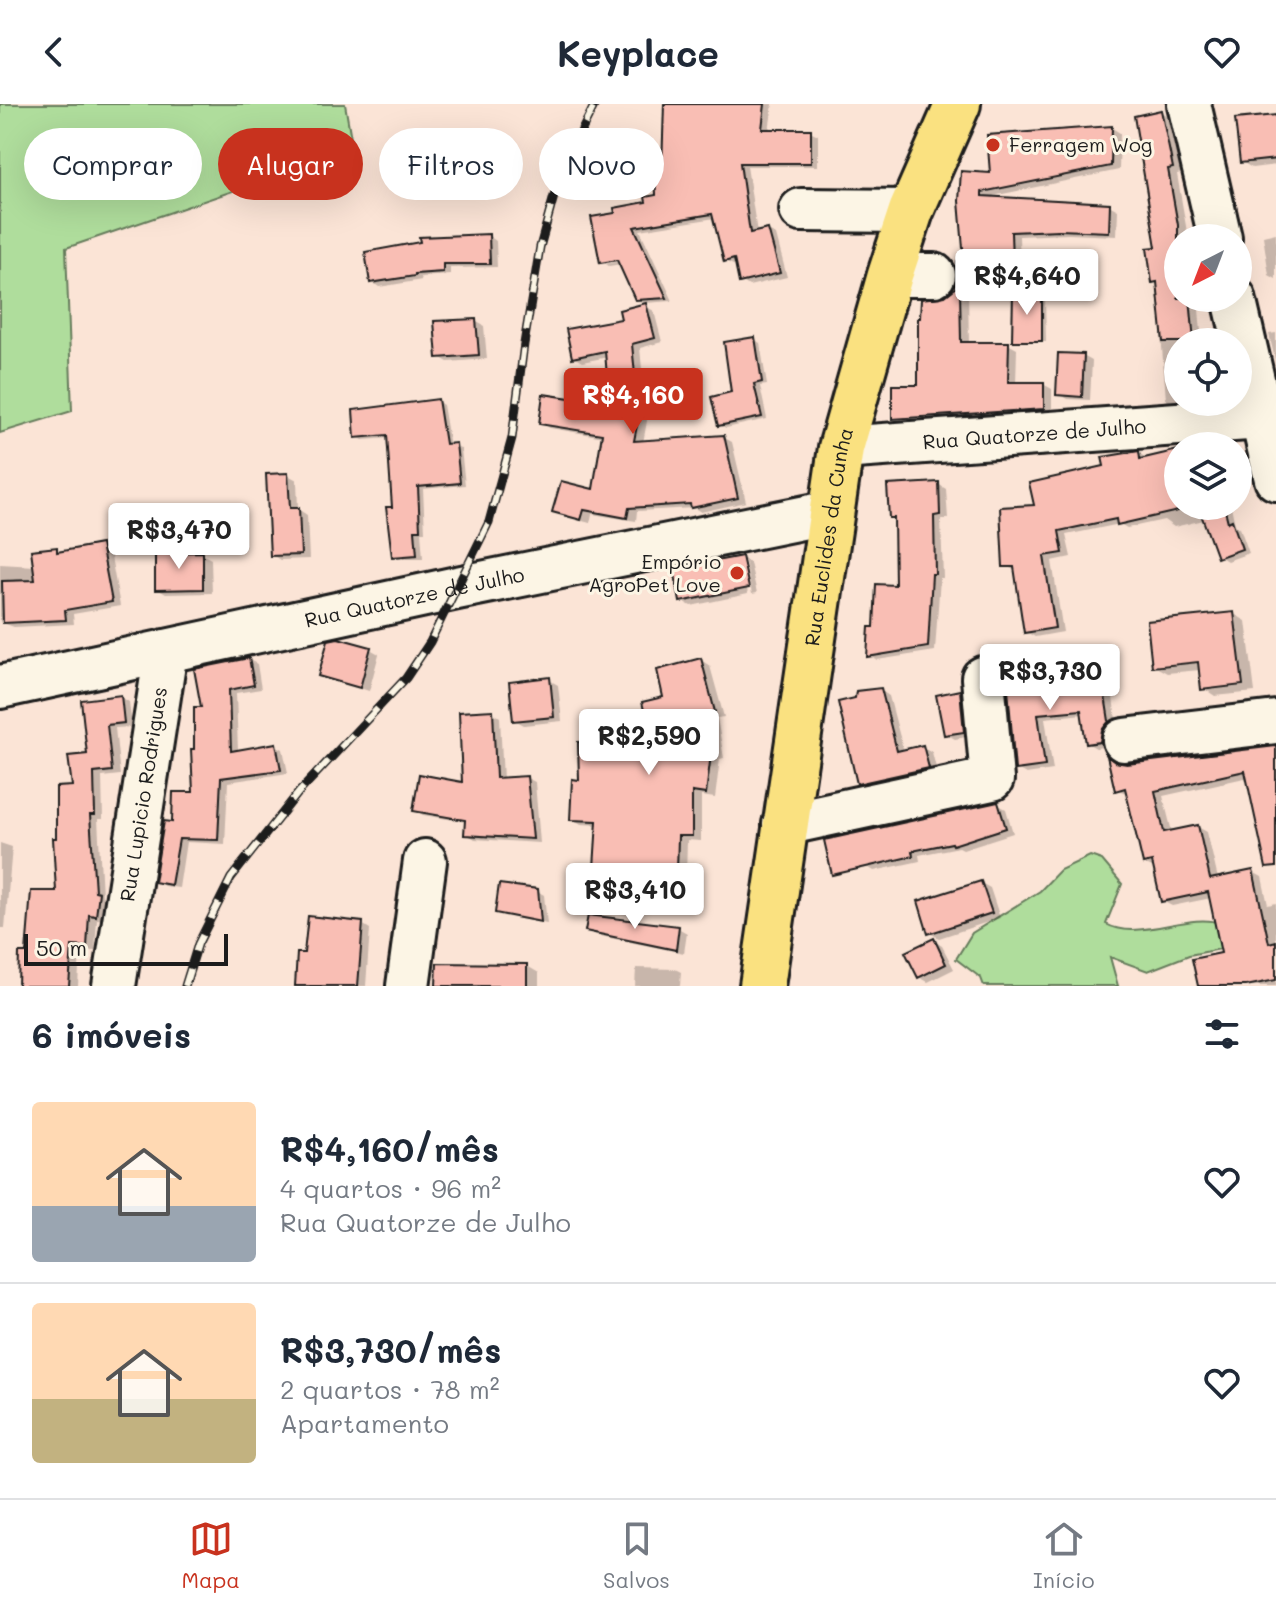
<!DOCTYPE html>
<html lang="pt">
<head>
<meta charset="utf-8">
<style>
	body { margin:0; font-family:Mali,sans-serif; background:#f2f2f3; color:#1f2937; height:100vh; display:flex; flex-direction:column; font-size:30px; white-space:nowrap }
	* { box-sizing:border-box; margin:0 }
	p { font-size:26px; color:#747a83 }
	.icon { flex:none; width:44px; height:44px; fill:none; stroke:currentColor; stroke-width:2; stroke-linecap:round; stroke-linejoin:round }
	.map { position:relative; height:882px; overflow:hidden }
	.details { display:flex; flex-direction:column; background:#fff; flex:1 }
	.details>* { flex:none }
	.banner { position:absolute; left:24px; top:24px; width:800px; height:72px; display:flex; gap:16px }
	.needle { width:52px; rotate:222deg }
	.controls { position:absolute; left:1164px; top:120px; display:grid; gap:16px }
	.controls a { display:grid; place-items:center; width:88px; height:88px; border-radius:50%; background:#fff; box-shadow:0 8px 32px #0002; font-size:40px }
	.scale { position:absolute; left:24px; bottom:20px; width:204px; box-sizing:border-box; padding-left:8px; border:4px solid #1c1c1c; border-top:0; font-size:22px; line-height:28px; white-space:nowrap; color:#1c1c1c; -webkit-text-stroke:6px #fcf5e5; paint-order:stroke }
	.price { position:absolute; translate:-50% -68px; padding:0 18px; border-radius:8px; background:#fff; color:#222; font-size:26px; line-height:52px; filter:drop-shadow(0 2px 4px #0008) }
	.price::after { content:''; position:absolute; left:50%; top:48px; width:24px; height:18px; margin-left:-12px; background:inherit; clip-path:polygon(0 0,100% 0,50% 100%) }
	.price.active { background:#c8321e; color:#fff }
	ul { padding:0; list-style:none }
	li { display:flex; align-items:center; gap:24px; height:200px; padding:0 32px }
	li+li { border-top:2px solid #e0e1e3 }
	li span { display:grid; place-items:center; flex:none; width:224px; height:160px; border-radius:8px; color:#555 }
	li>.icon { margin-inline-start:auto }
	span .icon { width:96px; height:96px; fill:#fffc; stroke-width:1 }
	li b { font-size:34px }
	h2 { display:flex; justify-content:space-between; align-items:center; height:96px; padding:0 32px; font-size:34px }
	.pill { padding:0 28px; border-radius:36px; background:#fff; box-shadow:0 8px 32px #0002; font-size:28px; line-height:72px }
	.pill.active { background:#c8321e; color:#fff }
	header { display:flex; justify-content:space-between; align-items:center; height:104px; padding:0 32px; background:#fff; font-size:36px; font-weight:700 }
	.dock { display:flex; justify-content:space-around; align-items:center; height:112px; border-top:2px solid #e0e1e3; background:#fff; font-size:22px; color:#747a83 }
	.dock a { display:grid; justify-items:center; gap:4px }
	.dock .active { color:#c8321e }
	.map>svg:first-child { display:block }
	.green { fill:#afdd9c; stroke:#667c5c; stroke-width:2 }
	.shadow { fill:#0003; fill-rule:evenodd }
	.building { fill:#f9beb4; stroke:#1c1c1c; stroke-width:2 }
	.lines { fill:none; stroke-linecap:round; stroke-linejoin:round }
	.minor-casing { stroke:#1c1c1c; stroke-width:48 }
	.major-casing { stroke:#1c1c1c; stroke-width:50 }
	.minor { stroke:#fcf5e5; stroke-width:42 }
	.major { stroke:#fae180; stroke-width:44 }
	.rail-casing { stroke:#1c1c1c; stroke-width:9 }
	.rail { stroke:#fcf5e5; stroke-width:6; stroke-dasharray:18; stroke-linecap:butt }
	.poi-dot { fill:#c8321e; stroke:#fcf5e5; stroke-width:3 }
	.labels { text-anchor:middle; stroke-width:6; stroke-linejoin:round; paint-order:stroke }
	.poi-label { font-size:20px; fill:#1c1c1c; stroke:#fcf5e5; text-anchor:start }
	.street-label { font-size:20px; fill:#1c1c1c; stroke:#fcf5e5 }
</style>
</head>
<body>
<header><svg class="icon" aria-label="back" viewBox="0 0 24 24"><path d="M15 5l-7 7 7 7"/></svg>Keyplace<svg class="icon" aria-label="heart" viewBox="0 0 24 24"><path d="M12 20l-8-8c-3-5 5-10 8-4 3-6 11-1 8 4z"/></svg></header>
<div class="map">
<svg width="1276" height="882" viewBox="0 0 1276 882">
	<rect width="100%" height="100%" fill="#fbe4d6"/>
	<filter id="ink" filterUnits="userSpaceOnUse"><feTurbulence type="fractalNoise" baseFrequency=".0125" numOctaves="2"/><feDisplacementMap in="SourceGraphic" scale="16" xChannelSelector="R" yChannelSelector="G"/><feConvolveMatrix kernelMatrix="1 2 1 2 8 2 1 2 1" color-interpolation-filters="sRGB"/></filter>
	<g filter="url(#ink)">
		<path class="green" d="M0,0H345L353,46L66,144L72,307L0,329Z
			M1090,752L1102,756L1122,780L1106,820C1138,838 1190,808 1219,819C1227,823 1235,834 1241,841L1189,851L1148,867L1110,853L1118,882H984L981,874L956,855L972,829L1040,787L1060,766Z"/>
		<path class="shadow" d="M679,0H773L769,27H810L818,31V62H747L757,129L768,127L776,131L787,173L749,182L741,177L737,160L733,161L725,157L715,114L640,126L673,197L644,199L636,195L621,160L609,162L601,157L649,100L658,93ZM606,156H627L606,160Z
			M1160,8L1170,13L1182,69L1177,70L1188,134H1178V194H1198L1201,228L1207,227L1216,233L1217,238H1178V298H1220L1175,301L1166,296L1161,230H1164L1159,181L1154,178L1159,145Z
			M1276,11V61L1252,64L1242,58Z
			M1112,24L1120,29L1119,66L988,93L1109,101L1118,106L1117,132L1069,130L1019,132L1021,190L1045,192L1046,238L1014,235L1015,189H968L969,240H1008L1017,245L1016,280H1043L1052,285V309L902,319L894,314L920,283L946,194L960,183L966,158L961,97L992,71Z
			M429,39L433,45H470L473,47L474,59L390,68L386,65L411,45Z
			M1276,129V175L1269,171L1263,132Z
			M489,132L496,137L497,163L450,164V171L421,173L422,176L379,183L372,178Z
			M645,202L654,207L662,238L640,244L647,317L643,339L723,333L732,338L746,398L701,408L694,404L637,407L636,417L592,410L590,419L563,412L555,408L595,388L604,333L550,324L541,319L612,302L608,253L582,258L573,253Z
			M475,217L484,222L487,255L448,258L439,253Z
			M1276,229V260L1269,230Z
			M754,235L760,239L767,281L760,282L767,315L726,324L720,321Z
			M1083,252L1092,257L1090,296L1067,295L1058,290Z
			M437,297L443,301L450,342L461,345L465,381L423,385L425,428H421L423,454L400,455L394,452L395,405L390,334L363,336L357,333Z
			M1138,349L1147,354L1178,402H1231L1235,421L1240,424L1249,449L1227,457L1219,452L1204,416L1174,423L1164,416L1127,424L1120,420L1066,431L1071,453L1052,457L1063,528L1035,533L1026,528L1017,467L1005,462L1036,403Z
			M288,371L297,376L298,405L307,411L309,455L280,456L272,451Z
			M938,380L946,385L948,415H941L943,474H940L935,547L877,556L869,551L876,525L897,483L896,415L891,413Z
			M101,442L110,447L120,502L73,510L74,520L14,523L0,518V460L35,462L56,445L63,449Z
			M202,450L211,455L212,489L166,490L157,485Z
			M742,454L750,459L757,489L752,490L745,457H741L748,490L691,502L682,497Z
			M1234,510L1246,517L1255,588L1215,592L1203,584L1200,566L1167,569L1154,562Z
			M370,545L379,550L369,587L320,571Z
			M249,556L257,560L261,585L236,589L238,647L275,641L283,645L288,669L228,678L225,740L186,738L179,784L164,782L157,777L174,720L195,690L196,647L204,605Z
			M701,556L710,562L724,613L717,614L724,654L720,655L715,694L701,692V737L687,736L686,774L605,769L596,763L599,721L581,720L572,714L581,678L617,639L650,625L666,594Z
			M1062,570L1071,575L1072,585L1103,581L1112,586L1117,623L1109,642L1096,644L1087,639L1083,610L1045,614L1053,666L1026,670L1017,665L1009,575Z
			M549,576L558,581L562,617L524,621L515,616Z
			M880,586L889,592L904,648L923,643L932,648L937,668L868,683L859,678Z
			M960,588L968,594L972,632L955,635L946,630Z
			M121,593L129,598L132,623L115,624L120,671L102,673L103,715H98L102,792L107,794L104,816L97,815L95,847L80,846L78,882H20L28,852L59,789L74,684Z
			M492,608L500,613L503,676L527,674L535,678L540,739L475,735L467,730V718L423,711L415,706L464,681Z
			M1276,644V741L1249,673L1163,692L1172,728L1198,723L1207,728L1218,775L1253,768L1262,773L1268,801L1276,799V882H1200L1223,851L1211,794L1172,802L1162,797L1154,764L1144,759L1128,690L1116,685L1117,661L1127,662Z
			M997,700L1006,705L1013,729L963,745L959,743L919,751L920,757L874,767L866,762Z
			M0,739L12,743L5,824H0Z
			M981,779L990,784L1000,814L939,834L930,829Z
			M537,787L544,791L547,820L504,812L497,808Z
			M362,820L370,825L366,882H297L306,851Z
			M678,824L687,829L684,849L596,831L587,826Z
			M934,837L942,842L954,865L928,878L919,873Z
			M527,862L539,869V882H437Z
			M636,864L675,865L681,868L680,882H635Z"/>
		<path class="building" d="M664,0H765L762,25H811V59H740L750,129L768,125L780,169L739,179L734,155L724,158L712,110L634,123L667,194L635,196L617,156L600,159L591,113L615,109L614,104L646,98L645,93L656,91L655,65H662Z
			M1161,6L1173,64L1168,65L1178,121V194H1190L1194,238H1163L1157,178L1152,179L1147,144L1156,143L1134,12Z
			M1276,11V55L1240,59L1235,15Z
			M1112,22L1111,62L982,88V92L1110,99L1109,128L1059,126L1011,128L1013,185H960L961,238H1009L1008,278H1044V305L892,315V281H918V214H920L921,195L945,192L958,182L957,157L964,156L959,97L961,67L990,69L987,31Z
			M430,37V43H470L471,58L384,67L383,44L409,43V40Z
			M489,130L490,160H443V168L415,170V172L370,179L365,148L420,138L419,133Z
			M1013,188H1042V237H1012Z
			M646,199L655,234L632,240L639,311L634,337L724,331L738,394L691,404L690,400L629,404L627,414L584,406L581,416L552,408L561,377L593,385L602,330L539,320L543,290L609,300L605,247L572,254L566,225L621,215L619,206Z
			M476,215L479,251L437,254L434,217Z
			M755,233L762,278L754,280L762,313L718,322L711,293L731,288L724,238Z
			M1058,249L1084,250L1082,293L1056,291Z
			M438,295L445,340L456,339L460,379L418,383L420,426H415L417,451L392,453L386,403H392L387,331L355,334L353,306Z
			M1178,346V407L1117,421L1116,415L1059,427L1063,449L1044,452L1055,524L1024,529L1014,463H1003L1000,403L1034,401L1029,379L1104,362L1102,353L1139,347L1140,355Z
			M288,369L290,404H299L301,451L270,452L266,370Z
			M939,378L940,411L934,412L935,470H932L928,543L867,553L869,523H874L876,480L895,481L894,414H889L887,381Z
			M1198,402H1224L1228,418L1232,416L1242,445L1217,454Z
			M101,440L112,498L65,506L66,516L3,519L2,477L35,476L31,446L57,443V448Z
			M203,448V485L155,486V449Z
			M742,452L749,484L680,498L674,465Z
			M1234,508L1243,581L1201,586L1198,558L1152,563L1147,517Z
			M338,534L371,543L360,584L318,572L328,536Z
			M249,554L254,581L229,586L231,647L276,639L281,666L221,674L218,736L179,735L171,781L154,778L164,717L172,718L173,688H193L191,645H194V603H201L194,565Z
			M701,554L715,608L708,609L716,650H711L706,690L692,688V732H678L677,769L594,764L597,717L570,716L572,675L579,676L578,638L614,637L613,630L648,623L642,598L663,593L657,566Z
			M1063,568L1064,584L1103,579L1109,617L1102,626L1100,638L1086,640L1081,606L1038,610L1045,662L1015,666L1007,573Z
			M550,573L554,613L513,617L509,578Z
			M881,584L897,647L923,641L929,664L857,680L838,598L855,594L856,587Z
			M960,586L964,628L944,631L936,591Z
			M121,591L124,619L107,621L112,667L94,669L95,711H90L95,787L99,788L96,812L89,811L87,843L72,842L69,882H18L19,849H26L31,787H56L53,734H56V683L72,682L68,652L87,650L81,596Z
			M493,606L496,674L527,672L533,735L464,731L465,716L413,707L419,670L462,678L459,608Z
			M1276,642V763L1266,764L1245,667L1155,687L1164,728L1198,721L1210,775L1253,766L1269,839L1276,837V876L1246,882H1198L1192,855L1221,849L1208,788L1161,798L1152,758L1143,760L1125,684L1115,687L1107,652L1115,658L1127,660Z
			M998,698L1006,724L953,741L952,739L912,747L913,752L832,771L824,736Z
			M981,777L992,809L928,830L918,797Z
			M499,780L538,785L541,818L495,809Z
			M588,811L679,822L676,846L585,827Z
			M308,812L363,818L358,882H295L297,849H304Z
			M934,834L946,860L918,874L905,848Z
			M437,859L527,860V882H436Z"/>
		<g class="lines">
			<g class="minor-casing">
				<g id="minor">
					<path d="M1189,0L1220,134"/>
					<path d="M801,106L911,107"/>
					<path d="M890,171H934"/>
					<path d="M1234,194L1276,375"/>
					<path id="s1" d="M841,344L1276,313"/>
					<path id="s2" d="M0,583L457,484L831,408"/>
					<path d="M1124,636L1276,618"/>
					<path d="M784,720L992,675L983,574"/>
					<path id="s3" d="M114,882L166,547"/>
					<path d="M408,882L425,757"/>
				</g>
			</g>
			<g class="major-casing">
				<g id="major">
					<path id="s4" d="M762,882L841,344L890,171L911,107L958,0"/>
				</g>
			</g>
			<use href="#minor" class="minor"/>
			<use href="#major" class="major"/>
			<g class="rail-casing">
				<path id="rail" d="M185,882L198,840L231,774L299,688L406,574L430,538L489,418L512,334L524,240L540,143L554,92L573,44L595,0"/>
			</g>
			<use href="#rail" class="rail"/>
		</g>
	</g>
	<g class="poi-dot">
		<circle cx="993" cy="41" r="8"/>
		<circle cx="737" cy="469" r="8"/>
	</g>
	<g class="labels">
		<g class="poi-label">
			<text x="1009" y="48">Ferragem Wog</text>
			<text x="721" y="465" text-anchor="end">Empório<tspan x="721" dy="23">AgroPet Love</tspan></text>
		</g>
		<g class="street-label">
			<text dy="7" stroke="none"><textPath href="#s1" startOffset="194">Rua Quatorze de Julho</textPath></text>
			<text dy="7" stroke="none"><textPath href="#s4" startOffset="454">Rua Euclides da Cunha</textPath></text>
			<text dy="7" stroke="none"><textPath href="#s2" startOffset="424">Rua Quatorze de Julho</textPath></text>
			<text dy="7" stroke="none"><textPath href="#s3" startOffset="194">Rua Lupicio Rodrigues</textPath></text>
		</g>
	</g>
</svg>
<div class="controls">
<a><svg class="needle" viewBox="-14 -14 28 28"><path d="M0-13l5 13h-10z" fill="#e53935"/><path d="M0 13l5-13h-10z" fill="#747a83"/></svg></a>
<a><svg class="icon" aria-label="locate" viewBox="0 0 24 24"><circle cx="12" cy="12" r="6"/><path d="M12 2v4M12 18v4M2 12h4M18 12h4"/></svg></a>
<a><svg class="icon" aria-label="layers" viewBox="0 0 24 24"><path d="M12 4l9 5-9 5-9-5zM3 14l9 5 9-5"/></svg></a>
</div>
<div class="scale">50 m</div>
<b class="price" style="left:1027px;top:213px">R$4,640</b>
<b class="price active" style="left:633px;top:332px">R$4,160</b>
<b class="price" style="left:179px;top:467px">R$3,470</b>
<b class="price" style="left:1050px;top:608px">R$3,730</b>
<b class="price" style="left:649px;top:673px">R$2,590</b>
<b class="price" style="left:635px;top:827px">R$3,410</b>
<div class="banner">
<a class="pill">Comprar</a>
<a class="pill active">Alugar</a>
<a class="pill">Filtros</a>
<a class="pill">Novo</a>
</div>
</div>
<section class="details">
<h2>6 imóveis<svg class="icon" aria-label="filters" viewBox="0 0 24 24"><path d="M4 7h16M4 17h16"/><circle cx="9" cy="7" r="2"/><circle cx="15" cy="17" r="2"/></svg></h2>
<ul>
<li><span style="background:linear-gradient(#ffd9b3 65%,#9aa5b1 0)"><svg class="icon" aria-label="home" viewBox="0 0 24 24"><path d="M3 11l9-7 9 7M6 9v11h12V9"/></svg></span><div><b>R$4,160/mês</b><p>4 quartos · 96 m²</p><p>Rua Quatorze de Julho</p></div><svg class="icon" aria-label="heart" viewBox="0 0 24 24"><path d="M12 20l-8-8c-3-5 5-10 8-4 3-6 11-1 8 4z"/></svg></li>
<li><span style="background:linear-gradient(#ffd9b3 60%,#c2b280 0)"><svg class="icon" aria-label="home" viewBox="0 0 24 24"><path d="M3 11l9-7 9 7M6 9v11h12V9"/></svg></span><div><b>R$3,730/mês</b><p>2 quartos · 78 m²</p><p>Apartamento</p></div><svg class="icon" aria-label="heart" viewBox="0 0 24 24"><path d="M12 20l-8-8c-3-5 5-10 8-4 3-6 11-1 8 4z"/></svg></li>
</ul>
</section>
<nav class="dock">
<a class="active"><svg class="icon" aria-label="map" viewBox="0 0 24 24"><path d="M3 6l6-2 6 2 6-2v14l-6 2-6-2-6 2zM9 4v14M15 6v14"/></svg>Mapa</a>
<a><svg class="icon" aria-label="saved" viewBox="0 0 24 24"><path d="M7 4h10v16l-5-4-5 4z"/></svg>Salvos</a>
<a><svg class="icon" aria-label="home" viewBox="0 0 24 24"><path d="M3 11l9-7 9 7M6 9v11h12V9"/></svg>Início</a>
</nav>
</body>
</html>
